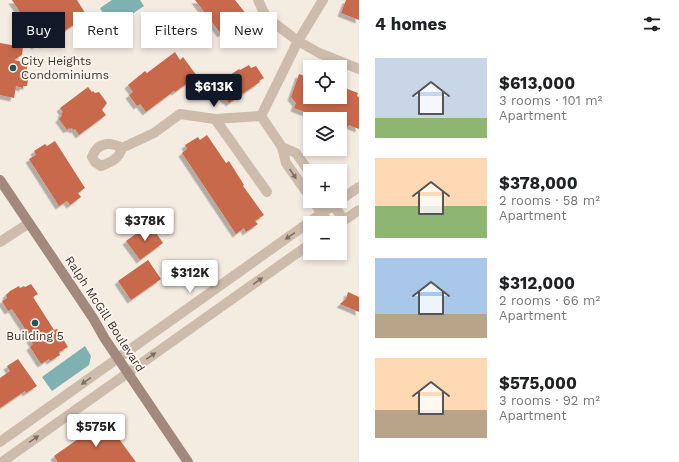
<!DOCTYPE html>
<html lang="en">
<head>
<meta charset="utf-8">
<style>
	body { margin:0; font-family:"Work Sans",sans-serif; background:#f2f2f2; color:#202124; height:100vh; display:flex; flex-direction:column; font-size:15px; white-space:nowrap }
	* { box-sizing:border-box; margin:0 }
	p { font-size:13px; color:#757577 }
	.icon { flex:none; width:22px; height:22px; fill:none; stroke:currentColor; stroke-width:2; stroke-linecap:round; stroke-linejoin:round }
	.map { position:relative; flex:1; overflow:hidden }
	.details { display:flex; flex-direction:column; background:#fff; width:320px }
	.details>* { flex:none }
	.guide { position:absolute; left:12px; top:12px; width:287px; height:36px; display:flex; gap:8px }
	.buttons { position:absolute; left:303px; top:60px; display:grid; gap:8px }
	.buttons a { display:grid; place-items:center; width:44px; height:44px; border-radius:0px; background:#fff; box-shadow:0 2px 6px #0003; font-size:20px }
	.price { position:absolute; translate:-50% -34px; padding:0 9px; border-radius:4px; background:#fff; color:#222; font-size:13px; line-height:26px; filter:drop-shadow(0 1px 2px #0008) }
	.price::after { content:''; position:absolute; left:50%; top:24px; width:12px; height:9px; margin-left:-6px; background:inherit; clip-path:polygon(0 0,100% 0,50% 100%) }
	.price.active { background:#111827; color:#fff }
	ul { padding:0; list-style:none }
	li { display:flex; align-items:center; gap:12px; height:100px; padding:0 16px }
	li span { display:grid; place-items:center; flex:none; width:112px; height:80px; border-radius:0px; color:#555 }
	li>.icon { margin-inline-start:auto }
	span .icon { width:48px; height:48px; fill:#fffc; stroke-width:1 }
	li b { font-size:17px }
	h2 { display:flex; justify-content:space-between; align-items:center; height:48px; padding:0 16px; font-size:17px }
	.tag { padding:0 14px; border-radius:0px; background:#fff; box-shadow:0 2px 6px #0003; font-size:14px; line-height:36px }
	.tag.active { background:#111827; color:#fff }
	main { display:flex; flex:1; min-height:0 }
	.map>svg:first-child { display:block }
	.water { fill:#7fb0b2 }
	.building { fill:#c8694b; filter:url(#shadow) }
	.lines { fill:none; stroke-linecap:round; stroke-linejoin:round }
	.minor { stroke:#cdbbac; stroke-width:10 }
	.secondary { stroke:#a18a7d; stroke-width:10 }
	.oneway { fill:#7d6f65 }
	.poi-dot { fill:#1f5a5e; stroke:#fbf5ee; stroke-width:1.5 }
	.labels { text-anchor:middle; stroke-width:3.5; stroke-linejoin:round; paint-order:stroke }
	.poi-label { font-size:12px; fill:#3b302b; stroke:#fbf5ee; text-anchor:start }
	.street-label { font-size:12px; fill:#3b302b; stroke:#fbf5ee }
</style>
</head>
<body>
<main>
<div class="map">
<svg width="359" height="462" viewBox="0 0 359 462">
	<defs>
		<filter id="shadow"><feDropShadow dx="-3.5" dy="3.5" stdDeviation="0" flood-color="#0004"/></filter>
	</defs>
	<rect width="100%" height="100%" fill="#f4ebe1"/>
	<path class="water" d="M112,0H140L144,6L112,28L100,8Z
		M85,346L91,356L89,365L52,391L42,377Z"/>
	<path class="building" d="M12,0H77L87,16L43,45L41,42L35,46L18,21L23,17Z
		M195,0H235L247,15L239,21L241,24L231,32L228,28L221,34Z
		M346,0H359V20L341,13Z
		M0,43L23,47L22,55L14,60L28,63L26,73H29L27,86H23V88L16,86L14,98L0,95Z
		M175,52L180,60L183,57L197,76L175,92L174,91L146,112L140,104L137,106L129,95L133,92L128,85L145,71L147,73Z
		M249,65L251,68L256,66L264,78L259,81L260,82L229,103L227,100L226,101L217,88L229,80L224,79L239,69L240,70Z
		M299,74L310,78V97H340V86L358,93L357,96L359,97V129L349,125L347,128L340,126V119H323L294,108L296,103L291,97Z
		M88,87L92,92L93,91L95,93L99,92L107,103L102,110L106,115L79,135L75,129L73,130L72,128L70,129L69,128L67,130L59,119L62,115L61,114L63,112L60,108Z
		M207,135L226,163L229,161L244,185L243,186L264,215L255,221L258,224L246,232L244,228L236,234L182,153L187,149L185,145L198,137L200,140Z
		M55,141L85,188L78,193L81,197L70,205L67,201L59,206L29,159L36,155L34,151L45,144L47,146Z
		M150,224L163,243L140,260L126,241Z
		M148,260L161,279L131,300L118,281Z
		M31,284L38,294L33,297L54,330L57,329L68,347L59,352L60,355L50,361L49,359L41,364L30,347L33,344L30,339L31,338L12,309L8,311L2,301L7,298L6,295L10,291L19,286L20,288L24,286L25,287Z
		M348,292L359,297V312L340,304L346,299Z
		M18,359L37,386L26,393L25,391L0,408V378L10,371L7,366Z
		M105,420L136,462H58L54,456Z"/>
	<g class="lines">
		<path class="minor" d="M258,0L266,17L298,41L261,116
			M323,0L298,41L319,53L359,69
			M215,119L261,116L282,147L286,163L310,197
			M282,147L296,153L310,173
			M122,148C109,141 97,143 92,157L95,162L101,166C111,162 119,159 122,148L154,133L180,114L215,119L267,192
			M340,200L359,187
			M313,201L329,223
			M330,201L344,220
			M340,223L359,210
			M0,242L29,223
			M0,442L339,201
			M2,462L310,244"/>
		<path class="secondary" d="M0,180L93,318L105,339L188,462"/>
	</g>
	<defs><path id="oneway-solid" d="M-6-.8H1V-3.2L6.5 0L1 3.2V.8H-6Z"/></defs>
	<g class="oneway">
		<use href="#oneway-solid" transform="translate(293 174) rotate(56)"/>
		<use href="#oneway-solid" transform="translate(290 236) rotate(145)"/>
		<use href="#oneway-solid" transform="translate(258 281) rotate(-35)"/>
		<use href="#oneway-solid" transform="translate(151 356) rotate(-35)"/>
		<use href="#oneway-solid" transform="translate(86 381) rotate(145)"/>
		<use href="#oneway-solid" transform="translate(34 439) rotate(-35)"/>
	</g>
	<g class="poi-dot">
		<circle cx="13" cy="68" r="4"/>
		<circle cx="35" cy="323" r="4"/>
	</g>
	<g class="labels">
		<g class="poi-label">
			<text x="21" y="65">City Heights<tspan x="21" dy="14">Condominiums</tspan></text>
			<text x="35" y="340" text-anchor="middle">Building 5</text>
		</g>
		<g class="street-label">
			<text transform="translate(105 314) rotate(57)" y="4">Ralph McGill Boulevard</text>
		</g>
	</g>
</svg>
<div class="buttons">
<a><svg class="icon" aria-label="locate" viewBox="0 0 24 24"><circle cx="12" cy="12" r="6"/><path d="M12 2v4M12 18v4M2 12h4M18 12h4"/></svg></a>
<a><svg class="icon" aria-label="layers" viewBox="0 0 24 24"><path d="M12 4l9 5-9 5-9-5zM3 14l9 5 9-5"/></svg></a>
<a>+</a>
<a>−</a>
</div>
<b class="price active" style="left:214px;top:108px">$613K</b>
<b class="price" style="left:145px;top:242px">$378K</b>
<b class="price" style="left:190px;top:294px">$312K</b>
<b class="price" style="left:96px;top:448px">$575K</b>
<div class="guide">
<a class="tag active">Buy</a>
<a class="tag">Rent</a>
<a class="tag">Filters</a>
<a class="tag">New</a>
</div>
</div>
<section class="details">
<h2>4 homes<svg class="icon" aria-label="filters" viewBox="0 0 24 24"><path d="M4 7h16M4 17h16"/><circle cx="9" cy="7" r="2"/><circle cx="15" cy="17" r="2"/></svg></h2>
<ul>
<li><span style="background:linear-gradient(#c9d6e8 75%,#8fb573 0)"><svg class="icon" aria-label="home" viewBox="0 0 24 24"><path d="M3 11l9-7 9 7M6 9v11h12V9"/></svg></span><div><b>$613,000</b><p>3 rooms · 101 m²</p><p>Apartment</p></div></li>
<li><span style="background:linear-gradient(#ffd9b3 60%,#8fb573 0)"><svg class="icon" aria-label="home" viewBox="0 0 24 24"><path d="M3 11l9-7 9 7M6 9v11h12V9"/></svg></span><div><b>$378,000</b><p>2 rooms · 58 m²</p><p>Apartment</p></div></li>
<li><span style="background:linear-gradient(#a9c7e8 70%,#b9a48a 0)"><svg class="icon" aria-label="home" viewBox="0 0 24 24"><path d="M3 11l9-7 9 7M6 9v11h12V9"/></svg></span><div><b>$312,000</b><p>2 rooms · 66 m²</p><p>Apartment</p></div></li>
<li><span style="background:linear-gradient(#ffd9b3 65%,#b9a48a 0)"><svg class="icon" aria-label="home" viewBox="0 0 24 24"><path d="M3 11l9-7 9 7M6 9v11h12V9"/></svg></span><div><b>$575,000</b><p>3 rooms · 92 m²</p><p>Apartment</p></div></li>
</ul>
</section>
</main>
</body>
</html>
